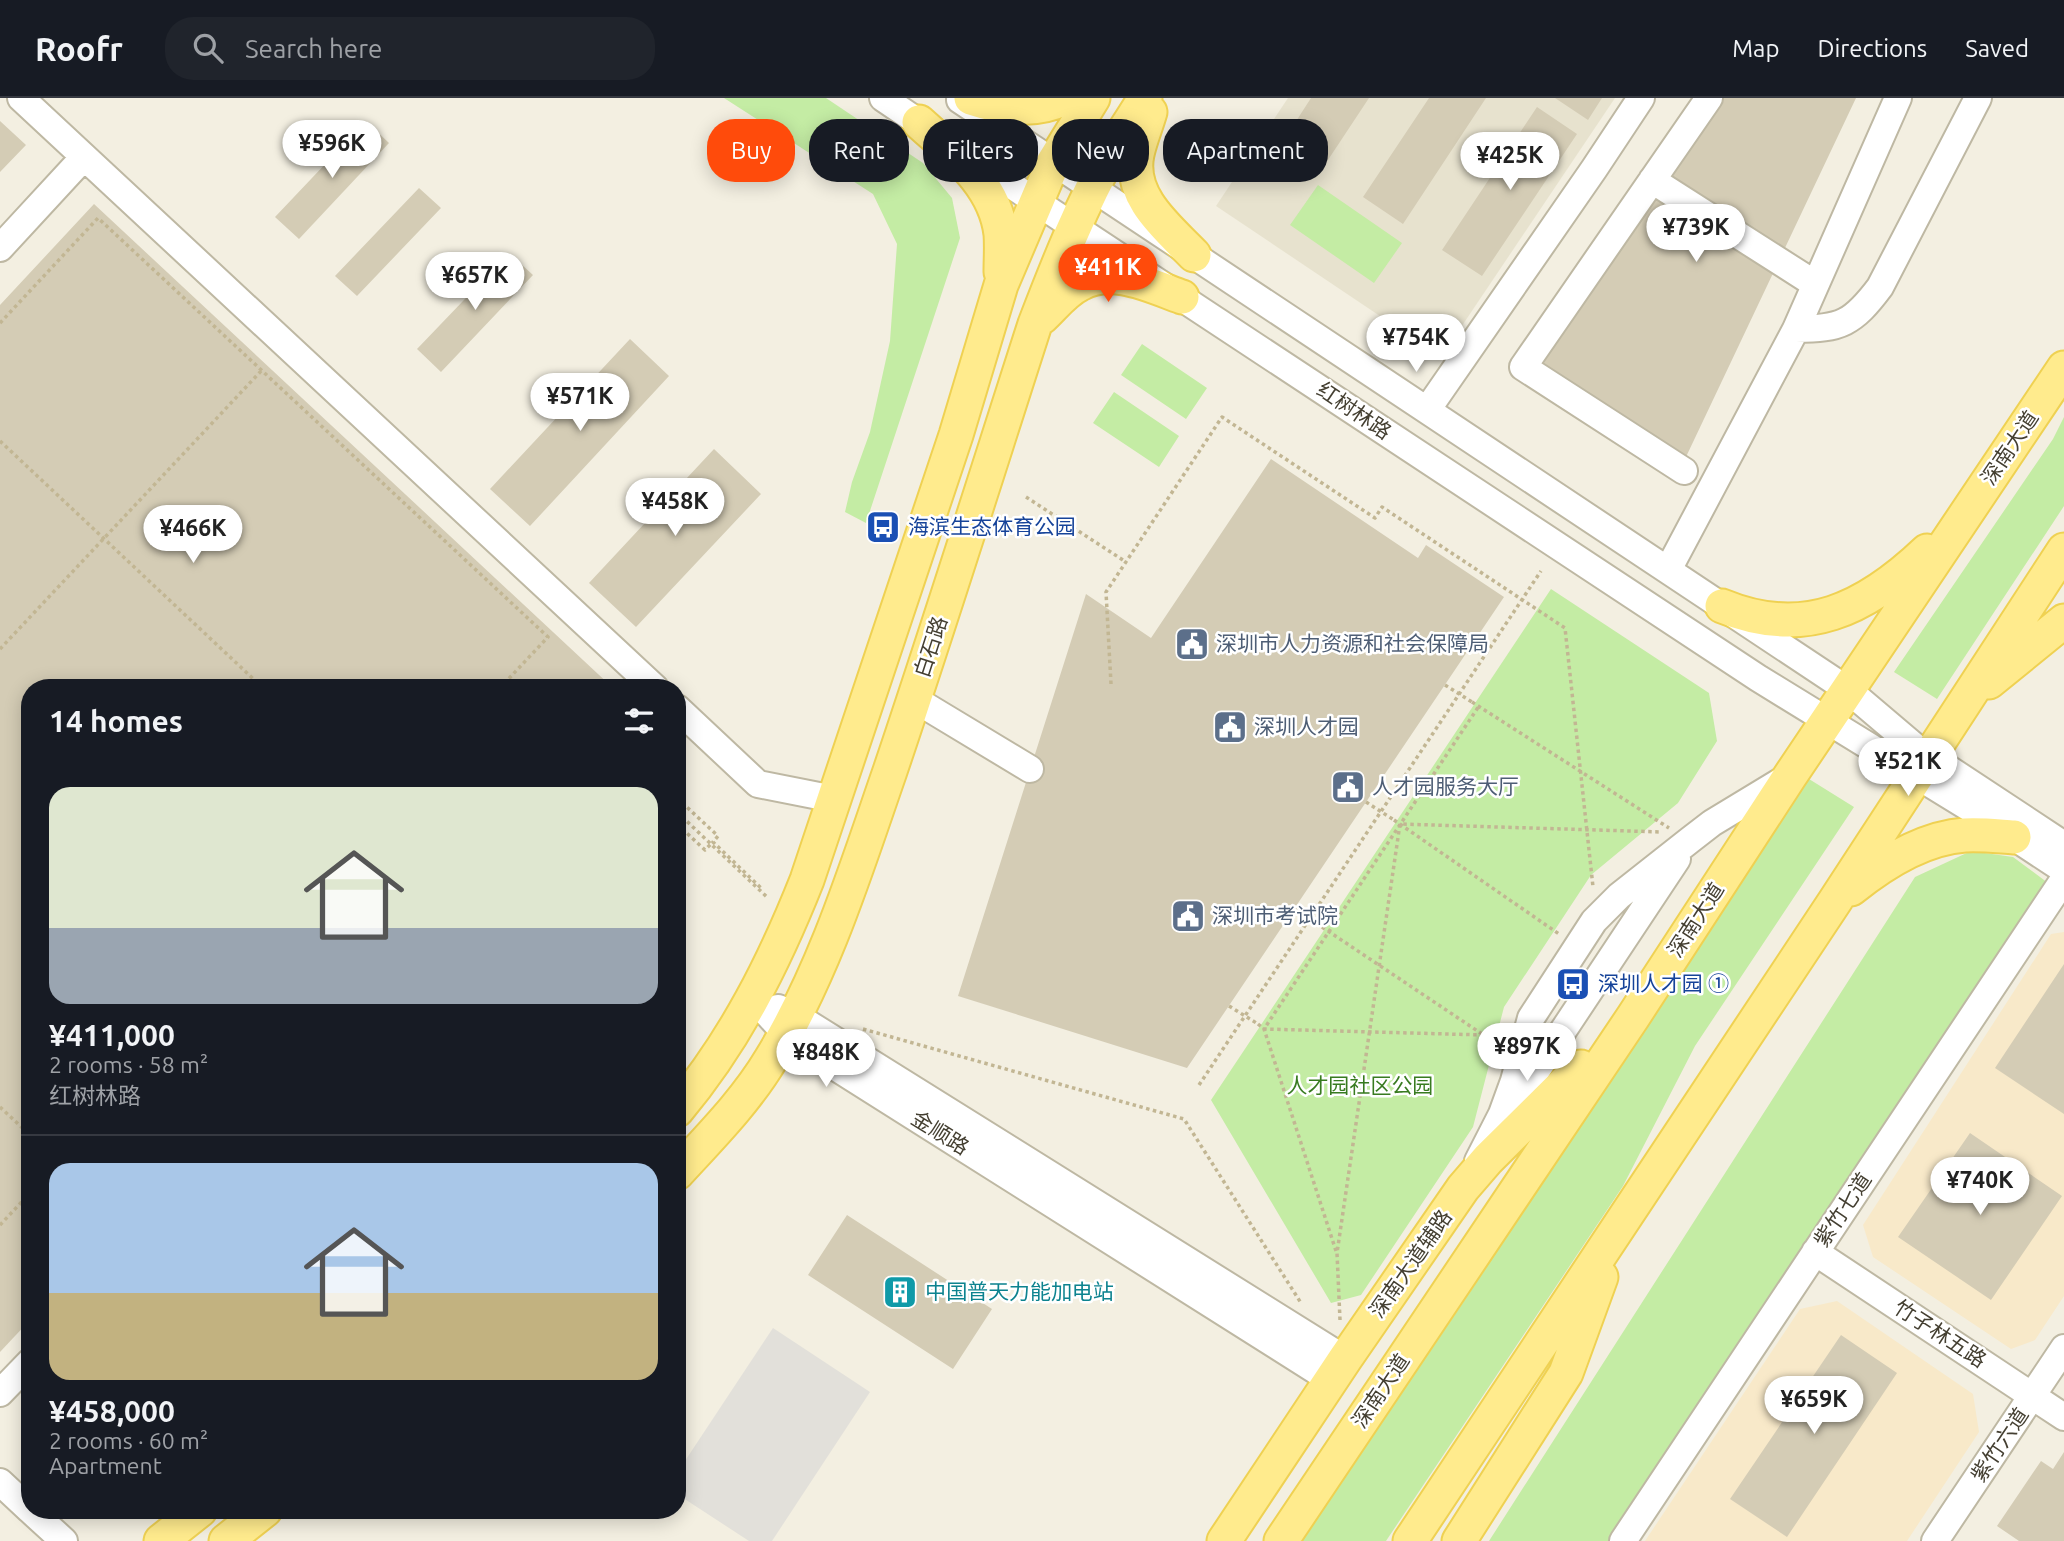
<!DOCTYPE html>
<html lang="en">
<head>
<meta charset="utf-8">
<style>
	body { margin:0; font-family:Ubuntu,"Noto Sans SC",sans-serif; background:#20242c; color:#f1f3f6; height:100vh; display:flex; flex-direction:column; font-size:26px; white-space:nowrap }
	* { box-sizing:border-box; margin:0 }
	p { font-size:23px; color:#9ea1a6 }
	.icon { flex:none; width:38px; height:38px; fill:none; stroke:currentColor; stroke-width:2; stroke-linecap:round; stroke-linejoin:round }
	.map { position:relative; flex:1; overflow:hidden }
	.sheet { position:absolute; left:21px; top:581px; width:665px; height:840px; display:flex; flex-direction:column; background:#171b24; border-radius:28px; box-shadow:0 4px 18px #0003 }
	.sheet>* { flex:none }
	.banner { position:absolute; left:707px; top:21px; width:665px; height:63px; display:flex; gap:14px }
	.price { position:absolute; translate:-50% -60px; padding:0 16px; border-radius:24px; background:#fff; color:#222; font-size:23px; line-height:46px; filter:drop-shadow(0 2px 4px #0008) }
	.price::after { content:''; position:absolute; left:50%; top:42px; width:21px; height:16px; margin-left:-10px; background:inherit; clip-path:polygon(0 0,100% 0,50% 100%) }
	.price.on { background:#ff4b0b; color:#fff }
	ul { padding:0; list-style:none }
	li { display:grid; align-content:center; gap:14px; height:371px; padding:0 28px }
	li+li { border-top:2px solid #363941 }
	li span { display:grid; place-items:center; height:217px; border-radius:21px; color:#555 }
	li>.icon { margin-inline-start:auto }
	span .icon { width:126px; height:126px; fill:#fffc; stroke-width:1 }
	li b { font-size:30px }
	h2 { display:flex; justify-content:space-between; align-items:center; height:84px; padding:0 28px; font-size:30px }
	.pill { padding:0 24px; border-radius:28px; background:#171b24; box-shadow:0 4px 18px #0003; font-size:24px; line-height:63px }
	.pill.on { background:#ff4b0b; color:#fff }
	header { display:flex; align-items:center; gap:42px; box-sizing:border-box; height:98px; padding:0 35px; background:#171b24; border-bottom:2px solid #363941 }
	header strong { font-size:33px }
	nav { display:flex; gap:38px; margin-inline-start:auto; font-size:24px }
	.search { width:490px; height:63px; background:#20242c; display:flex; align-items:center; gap:18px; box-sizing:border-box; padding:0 24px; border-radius:28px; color:#9ea1a6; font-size:26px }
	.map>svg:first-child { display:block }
	.residential { fill:#e7e2ce }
	.commercial { fill:#f8e9c9 }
	.green { fill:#c4eca4 }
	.parking { fill:#e2e0da }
	.building { fill:#d4ccb5 }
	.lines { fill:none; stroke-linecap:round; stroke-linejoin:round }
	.minor-casing { stroke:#beb8a3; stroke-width:30 }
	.major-casing { stroke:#efd152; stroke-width:37 }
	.path { stroke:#c2b693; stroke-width:3.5; stroke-dasharray:3.5 3.5; stroke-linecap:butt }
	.minor { stroke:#fff; stroke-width:26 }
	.major { stroke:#ffeb8d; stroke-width:33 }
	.path-bridge { stroke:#c2b693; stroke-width:3.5; stroke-dasharray:3.5 3.5; stroke-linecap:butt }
	.labels { text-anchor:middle; stroke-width:5; stroke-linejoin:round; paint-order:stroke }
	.street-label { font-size:21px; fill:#443f31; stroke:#fff }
	.transit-label { font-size:21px; fill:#164399; stroke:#fff; text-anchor:start }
	.service-label { font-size:21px; fill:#4e5e75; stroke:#fff; text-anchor:start }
	.park-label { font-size:21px; fill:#387b20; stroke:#fff }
	.culture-label { font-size:21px; fill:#0d838f; stroke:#fff; text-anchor:start }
</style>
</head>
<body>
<header>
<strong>Roofr</strong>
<div class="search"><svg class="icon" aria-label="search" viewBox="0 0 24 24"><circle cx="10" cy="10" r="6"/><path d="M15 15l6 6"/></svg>Search here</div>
<nav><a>Map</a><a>Directions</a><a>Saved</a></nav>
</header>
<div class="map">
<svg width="2064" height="1443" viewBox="0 0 2064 1443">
	<rect width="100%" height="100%" fill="#f3efe1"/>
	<path class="residential" d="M1288,0H1615L1441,259L1216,108Z"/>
	<path class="commercial" d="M2064,834V1198L2035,1242L2011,1251L1873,1159L1863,1127L2051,836Z
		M1837,1203L1973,1296L1979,1334L1907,1443H1645L1800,1211Z"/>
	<path class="green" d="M724,0H826L923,65L952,100L960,140L866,425L845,414L852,384L870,334L890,243L897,146L873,96Z
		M1318,87L1402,145L1374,185L1290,127Z
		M1142,246L1207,290L1186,321L1121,277Z
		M1114,294L1179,338L1159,369L1093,325Z
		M2064,319V408L1937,601L1894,574L2053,341Z
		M1551,491L1709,595L1717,643L1678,705L1591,777L1504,909L1473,1029L1361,1197L1331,1205L1211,1002Z
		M1809,681L1854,709L1695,948L1623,1088L1386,1443H1301L1460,1209Z
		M1971,753L2013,759L2048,785L1610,1443H1489L1915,779Z"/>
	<path class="parking" d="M773,1230L870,1294L772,1443H749L677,1396V1375Z"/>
	<path class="building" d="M1311,0H1369L1322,71L1282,45Z
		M1429,0H1486L1403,126L1363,99Z
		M1555,0H1602L1588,22Z
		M1708,0H1856L1685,361L1539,268Z
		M1537,9L1577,36L1482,178L1442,152Z
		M0,23L26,47L0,74Z
		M366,23L389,45L299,141L275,119Z
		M419,90L441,110L357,198L335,178Z
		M94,106L613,590H30V1222L0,1254V207Z
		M509,155L533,177L441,274L417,251Z
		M630,241L669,278L530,428L490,391Z
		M714,351L761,396L636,529L589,485Z
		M1271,361L1418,460L1426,447L1504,499L1187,970L958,898L1086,496L1151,540Z
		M2064,866V1016L1995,970Z
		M1970,1035L2062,1098L1991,1202L1898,1139Z
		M847,1117L992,1211L953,1271L808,1177Z
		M1841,1237L1897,1275L1787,1439L1730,1401Z
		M2064,1354V1443H2019L1997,1428L2041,1363L2053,1371Z"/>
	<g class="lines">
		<g class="minor-casing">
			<path id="minor" d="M21,0L655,590
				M883,0L1035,103L1758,580L1976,714L2064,772
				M960,2L1848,592L1914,648L2064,747
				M1652,82L1815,186
				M0,150L84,59
				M1796,231C1841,231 1853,225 1880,189L1978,0
				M1427,312L1594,71L1641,0
				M1684,373L1523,269L1709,0
				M1668,472L1796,231L1898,0
				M914,601L1030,671
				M677,610L758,686L834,701
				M753,900L786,936L818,958L1331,1282
				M778,910L796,918L1345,1261
				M1515,1005L1677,761
				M1478,1063L1502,1016L1514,983L1531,920L1594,823L1619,798L1690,742L1712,725L1788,679
				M1815,1154L2064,1319
				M0,1295L30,1264
				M0,1384L30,1412
				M30,1412L64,1443
				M1623,1443L2064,781
				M1935,1443L2064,1250"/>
		</g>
		<g class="major-casing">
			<path id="major" d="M971,0C1001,10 1035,15 1064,0
				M1150,14C1146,28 1140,42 1137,56C1128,99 1168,130 1194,157
				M919,24C953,55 995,86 1001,136C1002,148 1001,162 1001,174
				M1042,219C1054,208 1065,193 1080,186C1112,168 1151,188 1182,199
				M1722,508C1804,542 1866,511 1927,453
				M1989,584L2064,523
				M1851,791C1882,766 1923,740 1965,737C1981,736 1998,738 2014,739
				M677,1012C735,943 774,865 807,782L956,337L1001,187L1053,65L1093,0
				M677,1075C710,1039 746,1003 771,961C825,872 856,771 890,673C940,525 987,375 1035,226C1058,166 1082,106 1113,51C1123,34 1135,17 1145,0
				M161,1443L200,1412
				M226,1443L265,1412
				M1224,1443L1345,1261L1463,1090L1488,1061L1581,969
				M1281,1443L1633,919L1790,678L2064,270
				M1410,1443L1835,803L2064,452
				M1459,1443L1566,1275L1601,1179"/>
		</g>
		<path class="path" d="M0,225L98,120L548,539L500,590
			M0,343L263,590
			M1026,399L1126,464
			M0,551L262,272
			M1111,586L1106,494L1222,319L1375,420L1382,409L1565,530L1593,789
			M1472,604L1669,730
			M677,700L718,738L713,744L761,790
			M677,714L768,800
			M1394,722L1559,836
			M1322,829L1500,948
			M1258,926L1264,931L1484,937
			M863,931L1184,1021L1301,1205
			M1199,987L1541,473
			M0,1009L30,1037
			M0,1127L30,1095
			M1336,1153L1264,931L1479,608
			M1340,1222L1337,1155L1400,726L1662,734"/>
		<use href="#minor" class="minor"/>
		<use href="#major" class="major"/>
		<path class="path-bridge" d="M1445,587L1472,604
			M1366,704L1394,722
			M677,726L705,752L713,744
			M1294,811L1322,829
			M1229,908L1258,926"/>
	</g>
	<defs>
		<g id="bus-square" transform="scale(1.75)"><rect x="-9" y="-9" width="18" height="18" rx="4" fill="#1a4fb4" stroke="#fff"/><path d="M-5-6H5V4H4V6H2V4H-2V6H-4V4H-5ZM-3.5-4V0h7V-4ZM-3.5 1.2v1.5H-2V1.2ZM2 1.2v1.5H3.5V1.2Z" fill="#fff"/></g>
		<g id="civic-square" transform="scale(1.75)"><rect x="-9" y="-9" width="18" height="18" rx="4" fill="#5c6f8a" stroke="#fff"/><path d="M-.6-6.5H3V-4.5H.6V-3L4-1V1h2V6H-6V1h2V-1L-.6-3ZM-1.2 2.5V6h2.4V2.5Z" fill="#fff"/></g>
		<g id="building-square" transform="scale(1.75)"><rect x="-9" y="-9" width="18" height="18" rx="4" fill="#0f9aa8" stroke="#fff"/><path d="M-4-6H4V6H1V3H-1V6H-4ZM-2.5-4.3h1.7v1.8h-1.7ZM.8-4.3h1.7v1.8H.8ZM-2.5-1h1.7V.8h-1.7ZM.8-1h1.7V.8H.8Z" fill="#fff"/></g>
	</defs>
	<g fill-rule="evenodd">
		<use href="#bus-square" x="883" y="429"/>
		<use href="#civic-square" x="1192" y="546"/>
		<use href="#civic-square" x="1230" y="629"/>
		<use href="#civic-square" x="1348" y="689"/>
		<use href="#civic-square" x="1188" y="818"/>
		<use href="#bus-square" x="1573" y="886"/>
		<use href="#building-square" x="900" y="1194"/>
	</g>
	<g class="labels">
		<g class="street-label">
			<text transform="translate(1354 313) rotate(34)" y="7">红树林路</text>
			<text transform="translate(2010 350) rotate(-56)" y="7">深南大道</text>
			<text transform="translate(931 549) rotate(-72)" y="7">白石路</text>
			<text transform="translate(1696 822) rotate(-57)" y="7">深南大道</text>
			<text transform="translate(940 1035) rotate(32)" y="7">金顺路</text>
			<text transform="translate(1843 1112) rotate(-56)" y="7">紫竹七道</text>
			<text transform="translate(1411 1166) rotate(-55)" y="7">深南大道辅路</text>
			<text transform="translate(1940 1236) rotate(33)" y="7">竹子林五路</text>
			<text transform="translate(1381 1293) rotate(-56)" y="7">深南大道</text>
			<text transform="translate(2000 1347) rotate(-56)" y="7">紫竹六道</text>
		</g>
		<g class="transit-label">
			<text x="908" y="436">海滨生态体育公园</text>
			<text x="1598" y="893">深圳人才园 ①</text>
		</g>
		<g class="service-label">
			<text x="1216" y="553">深圳市人力资源和社会保障局</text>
			<text x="1254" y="636">深圳人才园</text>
			<text x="1372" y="696">人才园服务大厅</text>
			<text x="1212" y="825">深圳市考试院</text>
		</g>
		<g class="park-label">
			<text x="1360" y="995">人才园社区公园</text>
		</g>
		<g class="culture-label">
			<text x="925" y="1201">中国普天力能加电站</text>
		</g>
	</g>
</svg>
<b class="price" style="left:332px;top:82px">¥596K</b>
<b class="price" style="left:1510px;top:94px">¥425K</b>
<b class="price" style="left:1696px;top:166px">¥739K</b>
<b class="price on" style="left:1108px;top:206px">¥411K</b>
<b class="price" style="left:475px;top:214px">¥657K</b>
<b class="price" style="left:1416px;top:276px">¥754K</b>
<b class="price" style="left:580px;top:335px">¥571K</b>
<b class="price" style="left:675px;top:440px">¥458K</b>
<b class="price" style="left:193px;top:467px">¥466K</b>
<b class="price" style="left:1908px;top:700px">¥521K</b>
<b class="price" style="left:1527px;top:985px">¥897K</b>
<b class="price" style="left:826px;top:991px">¥848K</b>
<b class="price" style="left:1980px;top:1119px">¥740K</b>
<b class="price" style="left:1814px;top:1338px">¥659K</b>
<div class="banner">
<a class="pill on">Buy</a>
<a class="pill">Rent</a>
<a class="pill">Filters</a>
<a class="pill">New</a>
<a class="pill">Apartment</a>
</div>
<section class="sheet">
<h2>14 homes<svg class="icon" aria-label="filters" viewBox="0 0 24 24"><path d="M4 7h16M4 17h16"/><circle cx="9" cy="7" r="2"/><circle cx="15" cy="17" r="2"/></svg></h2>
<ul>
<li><span style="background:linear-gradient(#dfe7d0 65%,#9aa5b1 0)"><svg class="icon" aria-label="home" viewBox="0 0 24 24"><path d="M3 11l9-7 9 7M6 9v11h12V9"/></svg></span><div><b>¥411,000</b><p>2 rooms · 58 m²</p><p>红树林路</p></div></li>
<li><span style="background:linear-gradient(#a9c7e8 60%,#c2b280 0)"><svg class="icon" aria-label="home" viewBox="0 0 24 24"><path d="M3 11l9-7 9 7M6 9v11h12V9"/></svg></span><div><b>¥458,000</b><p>2 rooms · 60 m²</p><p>Apartment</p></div></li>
</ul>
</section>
</div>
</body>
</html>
